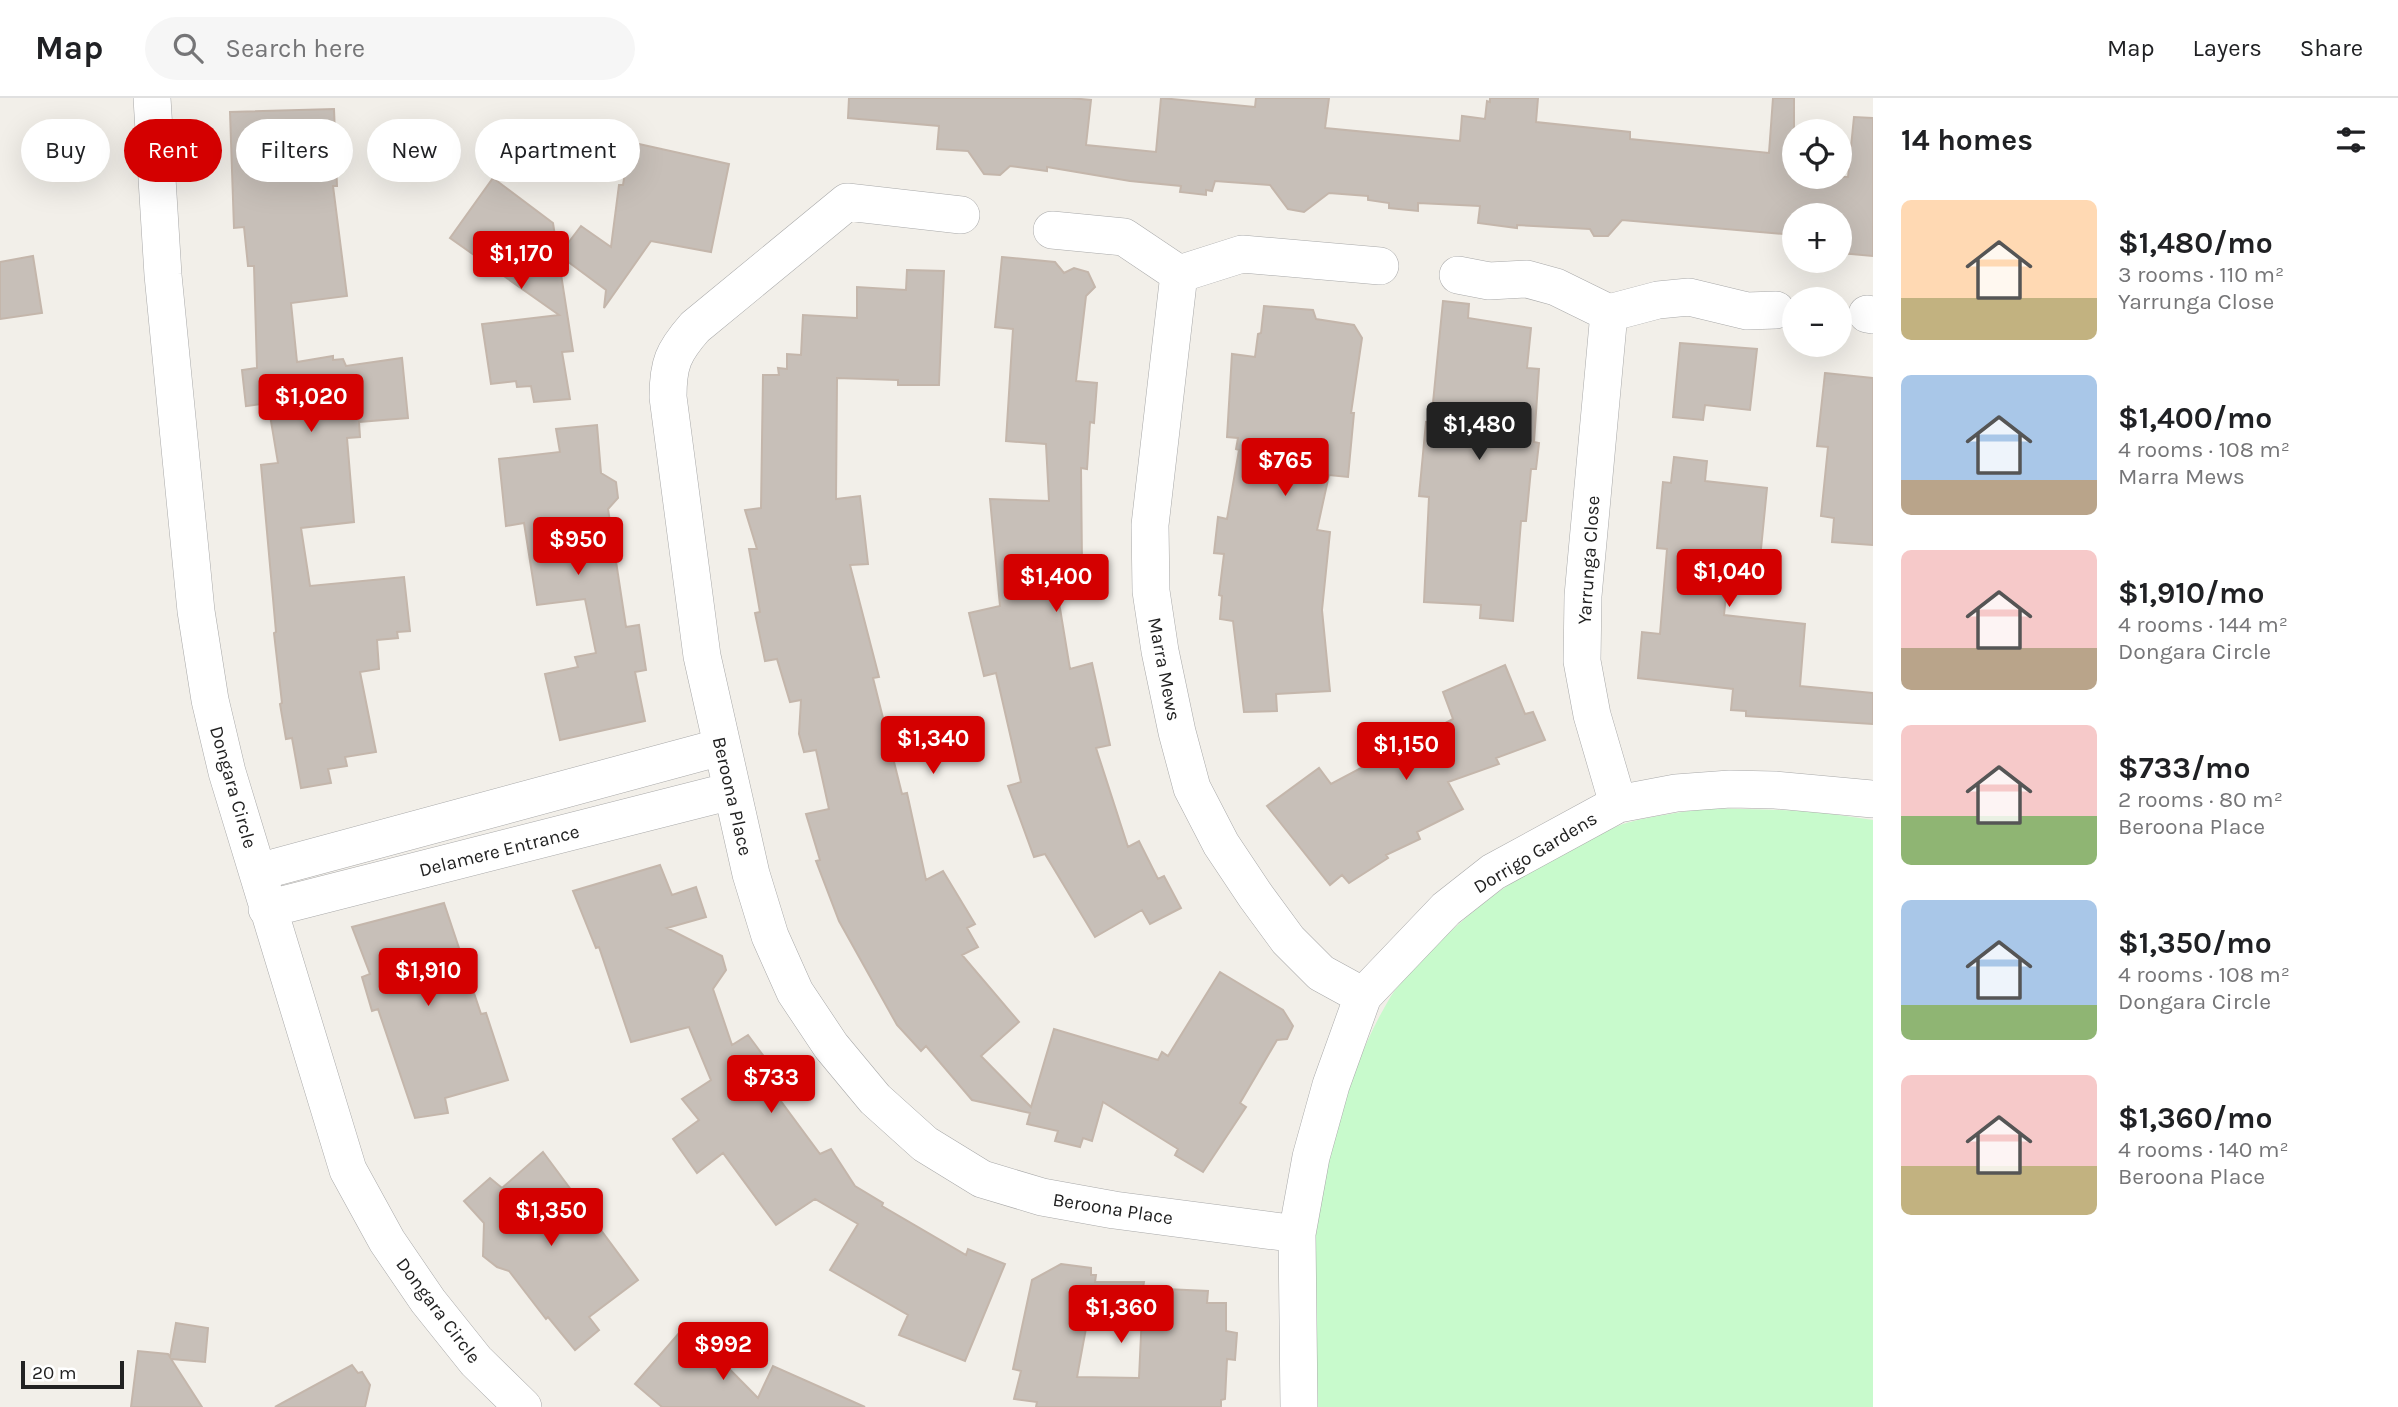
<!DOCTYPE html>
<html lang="en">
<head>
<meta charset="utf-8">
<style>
	body { margin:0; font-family:Karla,sans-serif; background:#f6f6f6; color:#202124; height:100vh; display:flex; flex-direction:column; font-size:26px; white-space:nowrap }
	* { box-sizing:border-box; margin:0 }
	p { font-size:23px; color:#757577 }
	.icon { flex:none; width:38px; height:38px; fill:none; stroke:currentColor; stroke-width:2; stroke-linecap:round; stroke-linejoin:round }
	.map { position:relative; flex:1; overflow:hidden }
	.details { display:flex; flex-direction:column; background:#fff; width:525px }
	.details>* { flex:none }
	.top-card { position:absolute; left:21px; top:21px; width:665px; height:63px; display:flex; gap:14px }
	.tools { position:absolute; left:1782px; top:21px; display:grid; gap:14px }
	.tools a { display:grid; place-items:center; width:70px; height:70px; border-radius:50%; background:#fff; box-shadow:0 7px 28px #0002; font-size:35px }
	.scale { position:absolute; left:21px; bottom:18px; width:103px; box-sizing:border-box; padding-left:7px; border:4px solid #222; border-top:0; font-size:19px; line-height:24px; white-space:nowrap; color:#222; -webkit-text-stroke:5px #fff; paint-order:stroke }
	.price { position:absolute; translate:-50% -60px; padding:0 16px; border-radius:7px; background:#d40000; color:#fff; font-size:23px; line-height:46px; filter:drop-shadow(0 2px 4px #0008) }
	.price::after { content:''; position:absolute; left:50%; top:42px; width:21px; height:16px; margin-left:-10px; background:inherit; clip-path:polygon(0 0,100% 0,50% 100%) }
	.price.selected { background:#222; color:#fff }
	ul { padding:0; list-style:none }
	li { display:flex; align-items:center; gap:21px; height:175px; padding:0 28px }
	li span { display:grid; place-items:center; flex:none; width:196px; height:140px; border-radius:10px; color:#555 }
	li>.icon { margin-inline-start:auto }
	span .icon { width:84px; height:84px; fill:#fffc; stroke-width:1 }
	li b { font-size:30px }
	h2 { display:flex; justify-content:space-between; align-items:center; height:84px; padding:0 28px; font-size:30px }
	.pill { padding:0 24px; border-radius:32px; background:#fff; box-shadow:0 7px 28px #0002; font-size:24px; line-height:63px }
	.pill.selected { background:#d40000; color:#fff }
	header { display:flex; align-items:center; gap:42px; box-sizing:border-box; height:98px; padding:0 35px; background:#fff; border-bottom:2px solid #e0e0e0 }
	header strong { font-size:33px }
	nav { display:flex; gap:38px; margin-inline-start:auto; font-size:24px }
	.search { width:490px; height:63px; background:#f6f6f6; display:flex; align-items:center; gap:18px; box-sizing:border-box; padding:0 24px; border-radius:38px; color:#757577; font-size:26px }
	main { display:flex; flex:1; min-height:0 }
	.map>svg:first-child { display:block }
	.park { fill:#c8facc }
	.building { fill:#c7bfb8; stroke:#c4b6ab; stroke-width:2; fill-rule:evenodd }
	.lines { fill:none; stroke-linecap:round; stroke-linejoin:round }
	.minor-casing { stroke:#a9a9a9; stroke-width:38 }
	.minor { stroke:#fff; stroke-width:37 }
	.labels { text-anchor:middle; stroke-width:6; stroke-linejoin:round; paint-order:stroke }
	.street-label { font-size:19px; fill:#222; stroke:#fff }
</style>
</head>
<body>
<header>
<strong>Map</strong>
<div class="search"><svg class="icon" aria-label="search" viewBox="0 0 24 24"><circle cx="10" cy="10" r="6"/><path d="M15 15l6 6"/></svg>Search here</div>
<nav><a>Map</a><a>Layers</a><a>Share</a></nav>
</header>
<main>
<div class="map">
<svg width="1873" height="1309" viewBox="0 0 1873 1309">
	<rect width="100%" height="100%" fill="#f2efe9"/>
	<path class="park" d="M1706,710L1811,713L1873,722V1309H1313C1313,1262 1309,1213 1313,1166C1321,1074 1343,978 1391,898C1399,886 1410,876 1419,866C1473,805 1542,759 1618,728C1641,719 1680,715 1706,710Z"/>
	<path class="building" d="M849,0H1071L1091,2L1086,47L1156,54L1161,0L1255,9L1256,0H1329L1325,30L1460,43L1462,18L1485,21L1487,3L1490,4V0H1538L1536,24L1630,34V41L1769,55L1773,0H1794V79H1848L1854,19L1873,20V158L1840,155L1839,117H1794V137L1622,122L1608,138H1594L1590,131L1517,127V130L1478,125L1480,108L1418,105V113L1389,110V105L1368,102V98L1329,95L1304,114L1288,111L1270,87L1215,83L1212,93L1206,92V97L1180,94L1181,88L1130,83L1047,69V73L1010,68L1000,77L984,76L968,53L937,51L939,28L848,20Z
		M334,11L337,88H333L347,198L291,205L297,264L333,258V262L343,261L346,268L402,260L408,320L359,324L360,339L347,340L354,424L301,430L310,488L404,479L410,533L397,534L398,540L377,542L379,571L360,574L376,654L345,659L347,668L328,671L331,685L301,690L292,640L286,641L280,606L282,605L274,535L276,534L261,367L278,365L268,305L246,308L242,272L257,270L254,168H248L244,129L234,130L230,14Z
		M630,44L729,66L711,154L651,143L604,210L606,192L559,157L581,128L611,149L619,87H623Z
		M493,80L553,125L573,253L562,254L570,301L534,304L531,288L517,289L516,283L491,286L482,226L559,217L450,140Z
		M33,158L42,215L0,221V164Z
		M1002,159L1055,164L1064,175L1074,170L1088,174L1095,189L1086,198L1076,283L1097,285L1094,325L1090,324L1087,371L1081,370L1082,467L1053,468L1070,571L1092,565L1110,647L1096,650L1128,749L1139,743L1158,781L1164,778L1181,810L1150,826L1142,812L1095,839L1045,756L1034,759L1008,688L1021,684L996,575L984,578L969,515L1000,508L990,401L1049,403L1046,346L1006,343L1013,231L995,229Z
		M907,172L944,173L939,287H898V282L837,280L836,401L860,398L868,466L850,467L879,579L873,580L902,696L907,695L926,782L943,773L975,826L967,830L978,849L962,857L1019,924L981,958L1031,1009L1054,931L1158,962L1162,954L1168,958L1220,874L1283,912L1293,928L1287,941L1277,942L1240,1005L1246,1009L1203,1074L1175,1057L1178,1051L1103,1004L1092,1043L1083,1040L1080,1049L1055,1043L1058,1033L1027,1026L1030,1015L972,1002L926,948L921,953L897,927L839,823L816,763L820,762L806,716L829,711L816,652L804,654L799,636L801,602L790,604L777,561L765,563L755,515L760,514L749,451H757L745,412L761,410L763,277H779L778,270L787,271V256L801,257L803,217L857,220V189L906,192Z
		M1443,203L1469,206L1468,220L1531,230L1527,270L1539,271L1534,344L1539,345L1536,371H1531L1526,423H1521L1513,523L1480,520L1481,507L1424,504L1429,399L1419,398L1426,324L1431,325Z
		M1264,208L1313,212L1316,221L1354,227L1362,240L1351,315H1354L1348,379L1329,377L1317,432L1330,434L1322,512L1330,593L1276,596L1277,613L1244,614L1233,523L1220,521L1222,498L1219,497L1224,456L1214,455L1218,419L1227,421L1239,352L1236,351L1238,340L1227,339L1232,256L1255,259L1258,236L1261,235Z
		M1680,245L1757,251L1750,312L1705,307L1703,322L1673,319Z
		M1825,275L1873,280V447L1832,444L1834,420L1821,418L1828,349L1817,348Z
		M597,327L601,375L616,384L618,400L608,411L626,529L639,527L646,572L635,574L645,623L560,642L545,576L578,569L575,559L596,555L585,501L537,507L524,425L506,428L499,361L560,354L556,331Z
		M1674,359L1707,363L1705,383L1767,390L1760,461L1730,458L1724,517L1805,526L1800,588L1873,595V626L1746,618V613L1731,612L1733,591L1638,580L1642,534L1660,536L1667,451L1657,450L1663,384L1671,385Z
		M1505,567L1525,616L1533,614L1545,642L1496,660L1499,666L1448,684L1463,711L1417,734L1420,741L1386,757L1388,760L1349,785L1342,777L1330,787L1267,708L1319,670L1331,686L1453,621L1443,594Z
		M660,767L672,797L696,789L706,819L667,830L722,858L726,872L713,891L732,947L748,937L771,968L760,975L820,1056L831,1051L855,1088L883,1105L882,1108L966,1157L968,1151L1005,1166L965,1263L899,1237L908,1217L830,1172L858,1126L815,1101L776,1127L723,1055L697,1075L673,1041L699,1022L682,1001L711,982L689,929L631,944L599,849L596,850L573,793Z
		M444,805L481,916L486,915L508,982L445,1000L448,1015L415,1020L378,911L372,913L362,879L370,876L352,829Z
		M543,1054L638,1182L589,1219L599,1232L575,1252L548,1219L546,1221L509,1173L497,1169L483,1158L484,1125L464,1103L490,1080L502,1090Z
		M1061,1166L1091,1170V1177H1096L1095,1184H1144L1143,1190L1208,1193L1207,1205H1226V1233L1237,1235L1235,1262L1227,1261L1225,1301L1221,1302V1309H1036L1037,1304L1014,1301L1021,1273L1013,1271L1032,1182ZM1089,1214L1142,1216L1139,1280L1077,1279Z
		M176,1225L208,1230L205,1264L171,1261L202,1309H131L138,1253L168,1256L170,1259Z
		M686,1227L758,1300L773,1268L865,1309H662L635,1286Z
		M352,1267L358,1275L362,1274L370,1287L365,1309H275Z"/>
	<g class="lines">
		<g class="minor-casing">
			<path id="minor" d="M152,0L163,177L196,513L210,602L227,674L348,1072L387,1143L428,1203L476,1263L523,1309
				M961,117L847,104L695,229C673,254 668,266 668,299L702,558L751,776L770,838L795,894L831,948L875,1001L925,1046L982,1081L1042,1099L1114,1112L1297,1136
				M1052,132L1124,139L1179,176L1242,156L1380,168
				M1179,176L1150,427L1151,493L1160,553L1177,634L1192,690L1221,746L1255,797L1288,842L1321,875L1363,898
				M1458,177L1489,183L1527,181L1556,189L1609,215L1658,202L1689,199L1747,213L1776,212
				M1609,215L1583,498L1582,563L1592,617L1618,706
				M1867,216L1873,217
				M258,774L721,649
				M267,811L731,693
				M1299,1309L1297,1136L1311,1059L1331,987L1363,898L1446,811L1493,774L1618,706L1676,695L1730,691L1775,692L1873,701"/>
		</g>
		<use href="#minor" class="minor"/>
	</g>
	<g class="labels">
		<g class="street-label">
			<text transform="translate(1588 462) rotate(-86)" y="7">Yarrunga Close</text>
			<text transform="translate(1165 571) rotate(79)" y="7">Marra Mews</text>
			<text transform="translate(234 689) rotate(74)" y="7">Dongara Circle</text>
			<text transform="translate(733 698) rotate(77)" y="7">Beroona Place</text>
			<text transform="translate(499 752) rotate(-14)" y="7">Delamere Entrance</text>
			<text transform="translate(1535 754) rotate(-31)" y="7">Dorrigo Gardens</text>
			<text transform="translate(1113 1110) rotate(9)" y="7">Beroona Place</text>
			<text transform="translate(439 1212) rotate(53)" y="7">Dongara Circle</text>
		</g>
	</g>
</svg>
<div class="tools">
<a><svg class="icon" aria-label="locate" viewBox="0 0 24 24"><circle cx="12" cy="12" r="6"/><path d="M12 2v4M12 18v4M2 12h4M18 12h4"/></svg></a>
<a>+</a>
<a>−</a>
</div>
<div class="scale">20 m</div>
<b class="price" style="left:521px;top:193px">$1,170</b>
<b class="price" style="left:311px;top:336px">$1,020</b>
<b class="price selected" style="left:1479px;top:364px">$1,480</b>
<b class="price" style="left:1285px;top:400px">$765</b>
<b class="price" style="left:578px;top:479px">$950</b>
<b class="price" style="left:1729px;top:511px">$1,040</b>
<b class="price" style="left:1056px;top:516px">$1,400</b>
<b class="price" style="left:933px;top:678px">$1,340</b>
<b class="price" style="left:1406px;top:684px">$1,150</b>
<b class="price" style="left:428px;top:910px">$1,910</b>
<b class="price" style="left:771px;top:1017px">$733</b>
<b class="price" style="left:551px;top:1150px">$1,350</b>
<b class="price" style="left:1121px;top:1247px">$1,360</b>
<b class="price" style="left:723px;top:1284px">$992</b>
<div class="top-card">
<a class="pill">Buy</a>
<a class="pill selected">Rent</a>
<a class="pill">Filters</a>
<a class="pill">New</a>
<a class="pill">Apartment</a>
</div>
</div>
<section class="details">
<h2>14 homes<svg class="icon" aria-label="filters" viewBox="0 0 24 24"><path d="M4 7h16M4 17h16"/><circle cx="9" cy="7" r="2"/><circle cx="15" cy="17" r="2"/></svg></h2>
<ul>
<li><span style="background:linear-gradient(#ffd9b3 70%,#c2b280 0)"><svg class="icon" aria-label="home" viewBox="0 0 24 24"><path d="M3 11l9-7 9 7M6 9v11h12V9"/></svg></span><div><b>$1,480/mo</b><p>3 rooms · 110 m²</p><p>Yarrunga Close</p></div></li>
<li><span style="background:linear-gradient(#a9c7e8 75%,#b9a48a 0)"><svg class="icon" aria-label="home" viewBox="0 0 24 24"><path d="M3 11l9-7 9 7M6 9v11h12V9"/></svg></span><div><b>$1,400/mo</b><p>4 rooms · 108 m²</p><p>Marra Mews</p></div></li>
<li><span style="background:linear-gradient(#f6c9c9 70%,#b9a48a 0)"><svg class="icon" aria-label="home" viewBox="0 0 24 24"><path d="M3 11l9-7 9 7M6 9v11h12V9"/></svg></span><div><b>$1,910/mo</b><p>4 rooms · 144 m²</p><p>Dongara Circle</p></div></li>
<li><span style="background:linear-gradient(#f6c9c9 65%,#8fb573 0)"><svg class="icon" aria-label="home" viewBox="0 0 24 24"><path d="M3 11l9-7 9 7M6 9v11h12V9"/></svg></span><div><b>$733/mo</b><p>2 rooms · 80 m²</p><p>Beroona Place</p></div></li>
<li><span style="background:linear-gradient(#a9c7e8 75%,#8fb573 0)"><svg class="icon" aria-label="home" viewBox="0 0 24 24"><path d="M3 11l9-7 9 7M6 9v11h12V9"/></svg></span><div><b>$1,350/mo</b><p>4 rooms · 108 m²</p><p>Dongara Circle</p></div></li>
<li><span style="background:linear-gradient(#f6c9c9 65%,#c2b280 0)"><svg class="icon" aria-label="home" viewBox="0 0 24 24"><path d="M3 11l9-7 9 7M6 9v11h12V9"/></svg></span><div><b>$1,360/mo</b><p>4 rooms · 140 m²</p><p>Beroona Place</p></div></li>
</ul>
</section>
</main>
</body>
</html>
